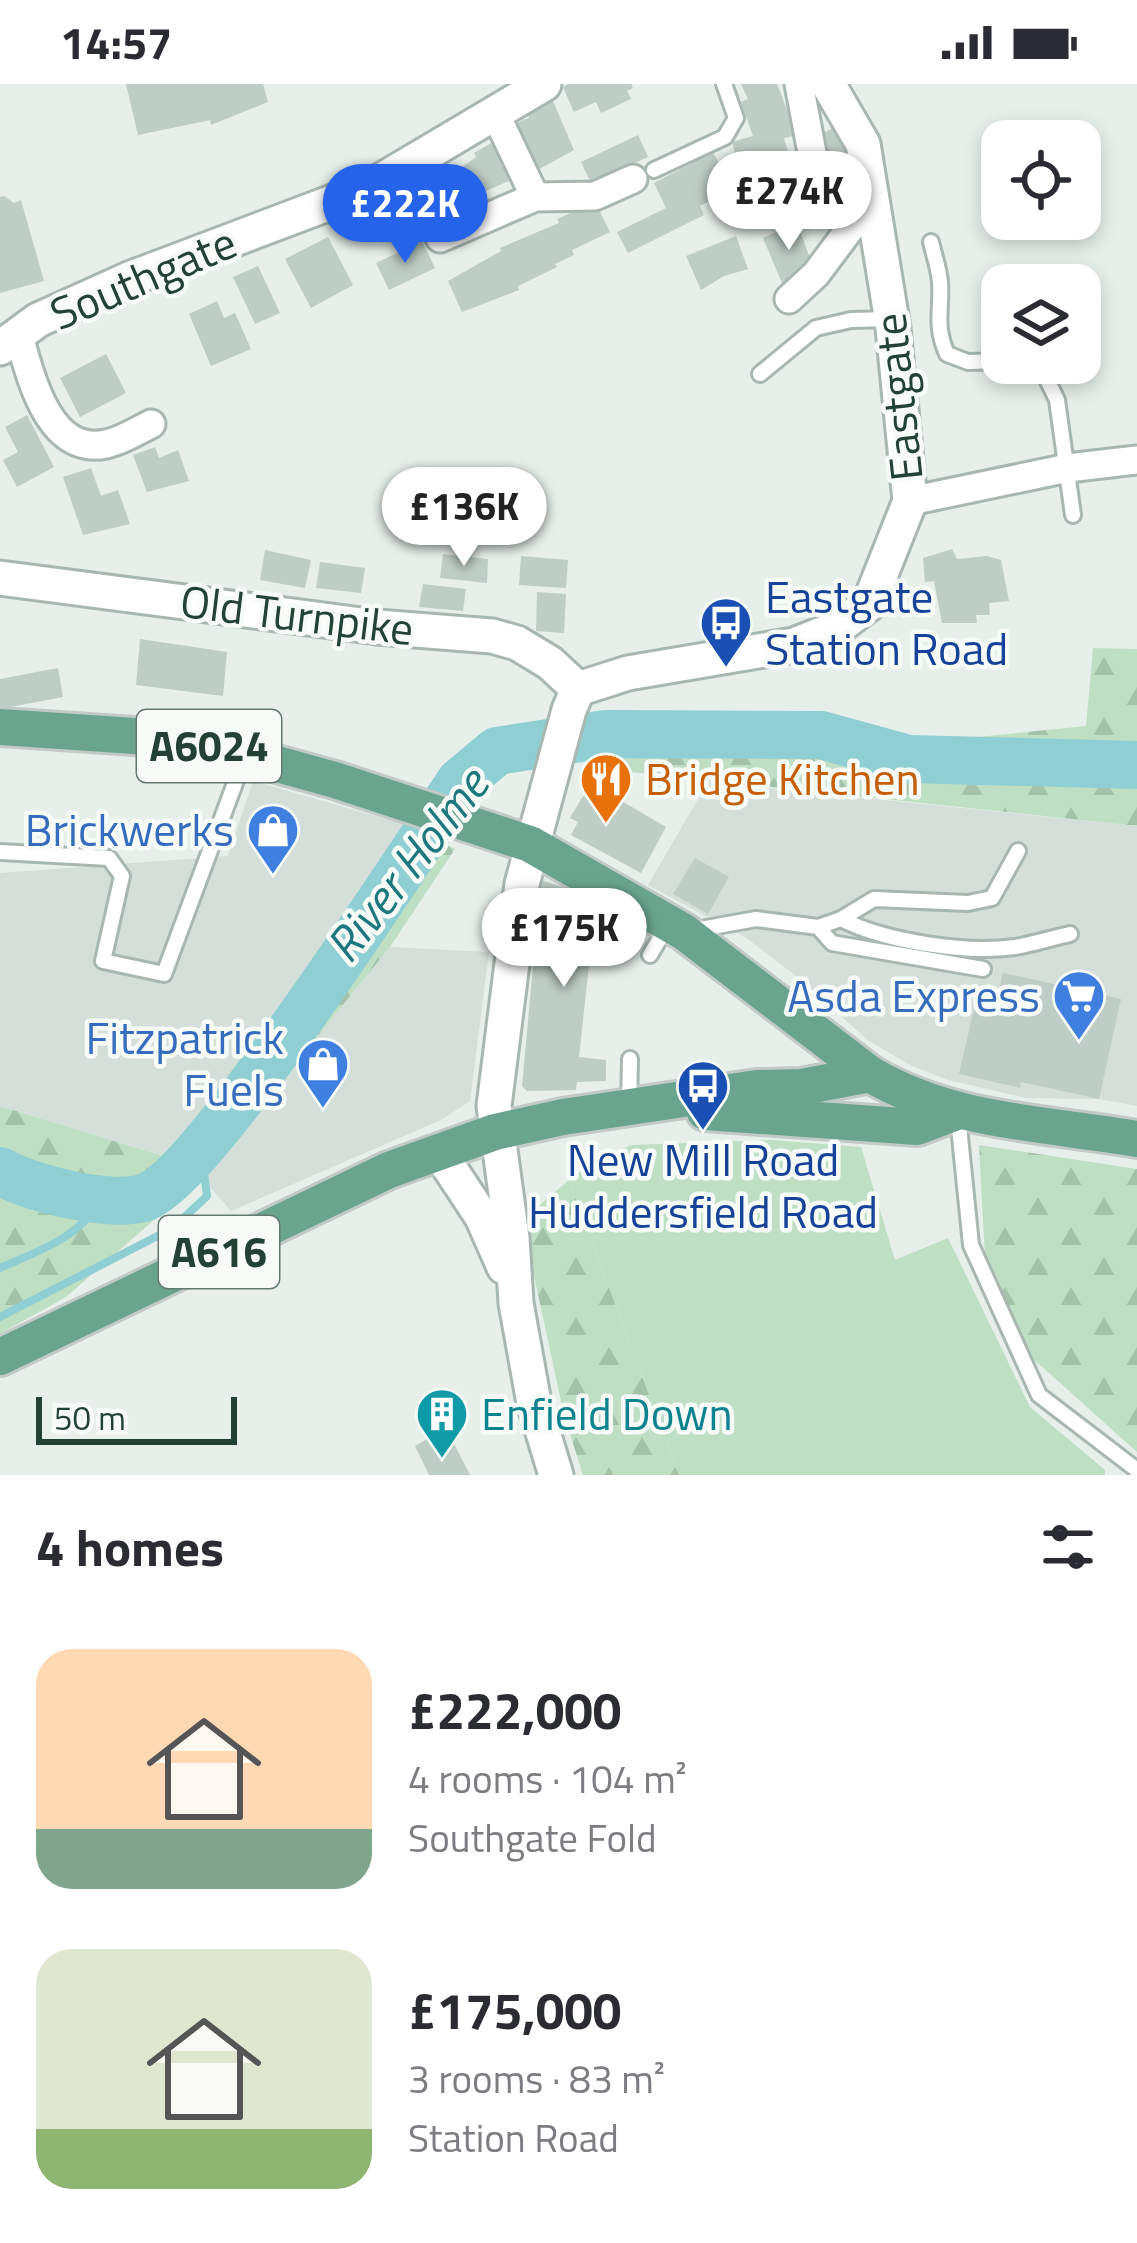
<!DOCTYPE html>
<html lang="en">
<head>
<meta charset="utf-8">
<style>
	body { margin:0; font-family:"Titillium Web",sans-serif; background:#f7f7f7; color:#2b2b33; height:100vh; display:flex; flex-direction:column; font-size:45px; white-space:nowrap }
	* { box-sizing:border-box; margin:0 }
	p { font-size:39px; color:#7c7c81 }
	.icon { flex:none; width:66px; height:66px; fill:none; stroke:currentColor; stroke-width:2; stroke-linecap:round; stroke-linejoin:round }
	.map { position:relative; height:1391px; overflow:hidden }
	.panel { display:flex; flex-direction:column; background:#fff; flex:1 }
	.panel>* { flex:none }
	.fabs { position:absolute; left:981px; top:36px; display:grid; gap:24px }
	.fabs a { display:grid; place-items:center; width:120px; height:120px; border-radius:24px; background:#fff; box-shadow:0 6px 18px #0003; font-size:60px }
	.scale { position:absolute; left:36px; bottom:30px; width:201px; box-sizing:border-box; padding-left:12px; border:6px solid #244136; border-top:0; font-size:33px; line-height:42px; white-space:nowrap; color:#244136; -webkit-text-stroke:9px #f7fbf8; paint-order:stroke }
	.price { position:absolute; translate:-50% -102px; padding:0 27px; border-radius:42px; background:#fff; color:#222; font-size:39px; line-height:78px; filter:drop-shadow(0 3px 6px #0008) }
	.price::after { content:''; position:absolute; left:50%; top:72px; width:36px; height:27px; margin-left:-18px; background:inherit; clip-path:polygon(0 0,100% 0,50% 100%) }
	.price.selected { background:#2563eb; color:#fff }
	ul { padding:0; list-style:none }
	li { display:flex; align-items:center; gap:36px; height:300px; padding:0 36px }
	li span { display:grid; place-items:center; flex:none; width:336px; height:240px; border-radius:36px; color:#555 }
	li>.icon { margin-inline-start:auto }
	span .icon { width:144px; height:144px; fill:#fffc; stroke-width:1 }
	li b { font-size:51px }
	h2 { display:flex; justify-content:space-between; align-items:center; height:144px; padding:0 36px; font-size:51px }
	.status { display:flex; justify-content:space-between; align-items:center; height:84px; padding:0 60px; background:#fff; direction:ltr }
	.status svg { height:33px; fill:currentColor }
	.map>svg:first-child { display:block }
	.built { fill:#d4dfd9 }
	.grass { fill:#bfdfc4 }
	.forest { fill:url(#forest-firs) }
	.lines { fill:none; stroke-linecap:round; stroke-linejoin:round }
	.stream { stroke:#8fcfd3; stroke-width:8 }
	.river { stroke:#8fcfd3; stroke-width:48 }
	.building { fill:#becdc5 }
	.service-casing { stroke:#a8b7b0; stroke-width:20 }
	.minor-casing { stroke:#a8b7b0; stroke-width:33 }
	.tertiary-casing { stroke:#a8b7b0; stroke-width:39 }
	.primary-casing { stroke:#c2cac7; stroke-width:42 }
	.service { stroke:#fff; stroke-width:14 }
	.minor { stroke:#fff; stroke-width:27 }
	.tertiary { stroke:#fff; stroke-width:33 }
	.primary { stroke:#6aa48f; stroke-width:36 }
	.labels { text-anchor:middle; stroke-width:9; stroke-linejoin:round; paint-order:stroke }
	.shield { fill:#f7fbf8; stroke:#637970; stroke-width:3 }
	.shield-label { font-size:42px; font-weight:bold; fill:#244136 }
	.street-label { font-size:45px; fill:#244136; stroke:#f7fbf8 }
	.transit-label { font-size:45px; fill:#164399; stroke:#f7fbf8; text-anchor:start }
	.food-label { font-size:45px; fill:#c56008; stroke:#f7fbf8; text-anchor:start }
	.shop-label { font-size:45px; fill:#366cbe; stroke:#f7fbf8; text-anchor:end }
	.culture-label { font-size:45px; fill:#0d838f; stroke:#f7fbf8; text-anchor:start }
	.water-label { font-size:48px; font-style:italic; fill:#1d787e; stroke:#f7fbf8 }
</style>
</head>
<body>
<div class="status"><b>14:57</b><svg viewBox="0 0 49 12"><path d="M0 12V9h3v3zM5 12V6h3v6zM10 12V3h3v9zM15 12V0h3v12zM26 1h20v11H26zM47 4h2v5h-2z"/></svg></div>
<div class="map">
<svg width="1137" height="1391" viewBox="0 0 1137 1391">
	<defs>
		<pattern id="forest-firs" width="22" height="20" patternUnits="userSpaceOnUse" patternTransform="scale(3)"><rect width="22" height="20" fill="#bfdfc4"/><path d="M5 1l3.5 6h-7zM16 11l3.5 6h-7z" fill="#a4c1a9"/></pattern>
	</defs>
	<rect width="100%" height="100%" fill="#e6efea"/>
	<path class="built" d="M253,697L407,741L294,914L224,1010L163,1072L0,1022V789L228,772Z
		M708,698L1137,742V1022L1099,1015L1027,1014L948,996L912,982L869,957L792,889L745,853L648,801Z
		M390,863L489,868L470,1017L441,1036L231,1127L202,1094Z"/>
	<path class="grass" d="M772,1056L861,1063L895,1176L948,1154L1030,1323L1105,1386V1391H679L569,1096L600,1072L632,1061Z"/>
	<path class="forest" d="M1093,564L1137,565V742L621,687L605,632L759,633L938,657L1086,642Z
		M407,741L455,765L390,863L202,1094L66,1213L0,1250V1022L163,1072L224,1010L294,914Z
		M979,1061L1137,1085V1368L1030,1272L985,1173Z
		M569,1096L679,1391H583L564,1331L522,1136Z"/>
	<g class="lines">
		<path class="stream" d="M0,1184C38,1167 80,1154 101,1115
			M0,1233L173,1144L207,1112L203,1082L193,1074"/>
		<path class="river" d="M0,1087C29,1104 109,1124 143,1114C203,1096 413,767 460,698L497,667L606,650L821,651L908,675L1137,681"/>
	</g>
	<path class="building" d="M126,0H263L268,18L211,41L210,36L138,51Z
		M568,0H631L633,4L627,7L631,15L601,29L596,18L574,28L563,3Z
		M741,0H777L792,39L794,52L784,54L796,94L823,89L828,114L812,116L814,132L798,135L795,120L757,132L751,106L745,107L732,58L753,52L741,18L748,15Z
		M552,15L574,66L534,88L513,40L529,34L526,26Z
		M833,44L848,69L841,73L850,76L847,110L834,109L829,79L819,51Z
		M638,51L648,73L591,99L581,78Z
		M493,58L511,96L375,155L362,127L370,123L373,127L455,88L476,73L474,69Z
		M713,68L732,105L700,122L704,131L628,169L617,148L666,124L654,99Z
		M4,112L14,119L21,116L44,197L0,209V113Z
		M598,124L610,148L572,166L574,171L555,180L557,183L518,202L519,206L462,228L448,197L501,167L500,164L559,139L557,135L575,127L587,125L589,129Z
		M797,139L814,185L782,199L763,154Z
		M736,152L748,185L724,192L701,206L686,172Z
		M328,153L353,201L311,224L285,175Z
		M422,157L435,184L389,206L376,179Z
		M258,182L280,229L255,240L233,193Z
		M217,217L224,234L235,229L251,265L211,282L189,230Z
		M106,270L126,309L80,333L60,294Z
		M27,331L54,383L17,403L3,376L18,368L5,343Z
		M155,363L159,374L178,366L189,397L147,408L133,371Z
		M91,384L101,412L118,406L130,440L83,451L63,393Z
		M952,465L957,475L987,472L1001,476L1009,517L989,519L990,531H976L977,539H942L934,497L925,498L923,474Z
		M265,466L311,476L305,504L260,496Z
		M443,470L488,475L487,499L440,494Z
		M521,472L568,476L566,504L519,501Z
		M320,478L365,484L361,509L316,504Z
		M423,500L466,505L463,527L419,523Z
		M537,508L566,510L564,549L536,547Z
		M140,555L227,568L223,612L136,601Z
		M58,584L63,613L0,625V595Z
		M608,709L666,743L641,789L571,751L578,738L570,734L583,712L600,722Z
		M695,774L729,793L708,830L673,810Z
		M541,796L589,812L646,846L636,863L608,847L605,852L571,837L567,869L590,872L579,973L606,976V997L577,998L576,1006L527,1007L522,1002Z
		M1003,889L1121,915L1099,1015L1021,998L1020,1004L959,990L974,925L994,930Z
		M446,1344L470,1391H429L415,1362Z"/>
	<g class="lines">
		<g class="service-casing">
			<path id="service" d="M654,86L725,53L736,34L724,0
				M931,158C934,171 939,185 940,198C942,227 934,240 947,270L968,278L1002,277
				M1035,279L1040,281L1057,316L1073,431
				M760,290L816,244L851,236L892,235
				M0,768L109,774L122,792L103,877L164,890L244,675
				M841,835C884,857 966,870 1015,863C1033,860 1052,854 1070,850
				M818,843L832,859L983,885
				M695,846L756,835L818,843L841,835L874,815L968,819L992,814L1018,767
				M650,871L669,839
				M629,1020L630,975
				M958,1033L971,1161L1039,1311L1137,1386"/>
		</g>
		<g class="minor-casing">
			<path id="minor" d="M799,0L813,74
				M496,31L535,113
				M440,154L535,113L595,112L633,95
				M789,215L816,190L873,114
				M18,249C30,289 47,372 106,360C121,357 137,347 151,340
				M910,417L1068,384L1137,376"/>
		</g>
		<g class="tertiary-casing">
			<path id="tertiary" d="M0,264L38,236L129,195L367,105L544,0
				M0,494L377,543L492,552L517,559L550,579L578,605
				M439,1068L482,1133L504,1183
				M556,1391L534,1319L516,1219L512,1154L494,1022L522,800L569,626L578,605L628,589L794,561L837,544L869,520L910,417L893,244L863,60L828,0"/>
		</g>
		<g class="primary-casing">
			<path id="primary" d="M0,643L149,653L208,661L335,696L530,760L684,848L870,990C953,1039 1045,1039 1137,1055
				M705,1028L917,1043L957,1028
				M0,1273L389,1086L495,1048L563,1033L757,1004L802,1003L870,990"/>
		</g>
		<use href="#service" class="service"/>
		<use href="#minor" class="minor"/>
		<use href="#tertiary" class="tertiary"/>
		<use href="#primary" class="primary"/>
	</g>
	<defs>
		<g id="bus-pin" transform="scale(2.7)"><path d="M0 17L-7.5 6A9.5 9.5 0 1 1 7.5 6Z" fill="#1a4fb4" stroke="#f7fbf8"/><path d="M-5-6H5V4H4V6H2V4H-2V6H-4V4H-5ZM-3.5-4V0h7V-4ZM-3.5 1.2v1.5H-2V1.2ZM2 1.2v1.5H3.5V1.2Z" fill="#fff"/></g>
		<g id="restaurant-pin" transform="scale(2.7)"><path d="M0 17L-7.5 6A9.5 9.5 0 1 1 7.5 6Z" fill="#e8710a" stroke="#f7fbf8"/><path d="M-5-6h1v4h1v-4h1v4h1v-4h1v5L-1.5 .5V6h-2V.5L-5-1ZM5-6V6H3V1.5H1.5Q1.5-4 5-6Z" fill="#fff"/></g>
		<g id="shop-pin" transform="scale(2.7)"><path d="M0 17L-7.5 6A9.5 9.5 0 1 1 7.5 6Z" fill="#3f7fe0" stroke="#f7fbf8"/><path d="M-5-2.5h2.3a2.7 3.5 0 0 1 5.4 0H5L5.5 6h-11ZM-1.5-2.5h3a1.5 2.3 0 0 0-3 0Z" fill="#fff"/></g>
		<g id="supermarket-pin" transform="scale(2.7)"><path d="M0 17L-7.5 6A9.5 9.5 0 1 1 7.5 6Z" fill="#3f7fe0" stroke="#f7fbf8"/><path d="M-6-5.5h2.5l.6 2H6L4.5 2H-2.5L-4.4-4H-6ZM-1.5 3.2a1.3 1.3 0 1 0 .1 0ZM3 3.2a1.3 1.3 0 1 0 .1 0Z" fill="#fff"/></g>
		<g id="building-pin" transform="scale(2.7)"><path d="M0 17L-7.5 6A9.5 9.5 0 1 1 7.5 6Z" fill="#0f9aa8" stroke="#f7fbf8"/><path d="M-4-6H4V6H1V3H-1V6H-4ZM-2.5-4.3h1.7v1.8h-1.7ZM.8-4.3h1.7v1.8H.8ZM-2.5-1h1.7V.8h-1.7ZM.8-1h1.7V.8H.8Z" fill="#fff"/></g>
	</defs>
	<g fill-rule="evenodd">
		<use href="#bus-pin" x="726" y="539"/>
		<use href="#restaurant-pin" x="606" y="695"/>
		<use href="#shop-pin" x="273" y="746"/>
		<use href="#supermarket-pin" x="1079" y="912"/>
		<use href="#shop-pin" x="323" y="980"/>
		<use href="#bus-pin" x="703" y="1002"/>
		<use href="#building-pin" x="442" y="1330"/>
	</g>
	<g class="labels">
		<g class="shield">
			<rect x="137" y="626" width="144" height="72" rx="9"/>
			<rect x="159" y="1132" width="120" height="72" rx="9"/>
		</g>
		<g class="shield-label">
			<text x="209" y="677">A6024</text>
			<text x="219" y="1183">A616</text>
		</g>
		<g class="street-label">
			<text transform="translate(143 194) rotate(-23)" y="16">Southgate</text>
			<text transform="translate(898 313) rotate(-96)" y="16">Eastgate</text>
			<text transform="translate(297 531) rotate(7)" y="16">Old Turnpike</text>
		</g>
		<g class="transit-label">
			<text x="765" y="529">Eastgate<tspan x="765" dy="52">Station Road</tspan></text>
			<text x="703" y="1092" text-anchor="middle">New Mill Road<tspan x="703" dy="52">Huddersfield Road</tspan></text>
		</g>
		<g class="food-label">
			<text x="645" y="711">Bridge Kitchen</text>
		</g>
		<g class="shop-label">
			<text x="234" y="762">Brickwerks</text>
			<text x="1040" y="928">Asda Express</text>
			<text x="284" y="970">Fitzpatrick<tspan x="284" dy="52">Fuels</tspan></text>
		</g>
		<g class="culture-label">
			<text x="481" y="1346">Enfield Down</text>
		</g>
		<g class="water-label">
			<text transform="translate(407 781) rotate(-52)" y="17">River Holme</text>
		</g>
	</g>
</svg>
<div class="fabs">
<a><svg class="icon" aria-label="locate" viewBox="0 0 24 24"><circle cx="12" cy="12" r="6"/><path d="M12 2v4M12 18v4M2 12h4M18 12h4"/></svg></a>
<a><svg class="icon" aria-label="layers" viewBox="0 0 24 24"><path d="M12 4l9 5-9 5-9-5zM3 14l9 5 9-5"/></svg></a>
</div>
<div class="scale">50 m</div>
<b class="price" style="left:789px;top:169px">£274K</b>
<b class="price selected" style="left:405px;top:182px">£222K</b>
<b class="price" style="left:464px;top:485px">£136K</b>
<b class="price" style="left:564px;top:906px">£175K</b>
</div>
<section class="panel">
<h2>4 homes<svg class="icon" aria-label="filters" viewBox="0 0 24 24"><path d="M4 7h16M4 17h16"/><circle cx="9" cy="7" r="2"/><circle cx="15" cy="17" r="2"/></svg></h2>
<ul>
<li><span style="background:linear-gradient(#ffd9b3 75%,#7fa58c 0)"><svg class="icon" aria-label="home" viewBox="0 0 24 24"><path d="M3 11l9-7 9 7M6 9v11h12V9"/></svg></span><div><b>£222,000</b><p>4 rooms · 104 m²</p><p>Southgate Fold</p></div></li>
<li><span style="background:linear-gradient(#dfe7d0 75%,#8fb573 0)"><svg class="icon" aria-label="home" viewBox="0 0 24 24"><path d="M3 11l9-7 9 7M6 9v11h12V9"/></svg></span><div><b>£175,000</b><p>3 rooms · 83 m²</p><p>Station Road</p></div></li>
</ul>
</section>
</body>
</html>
